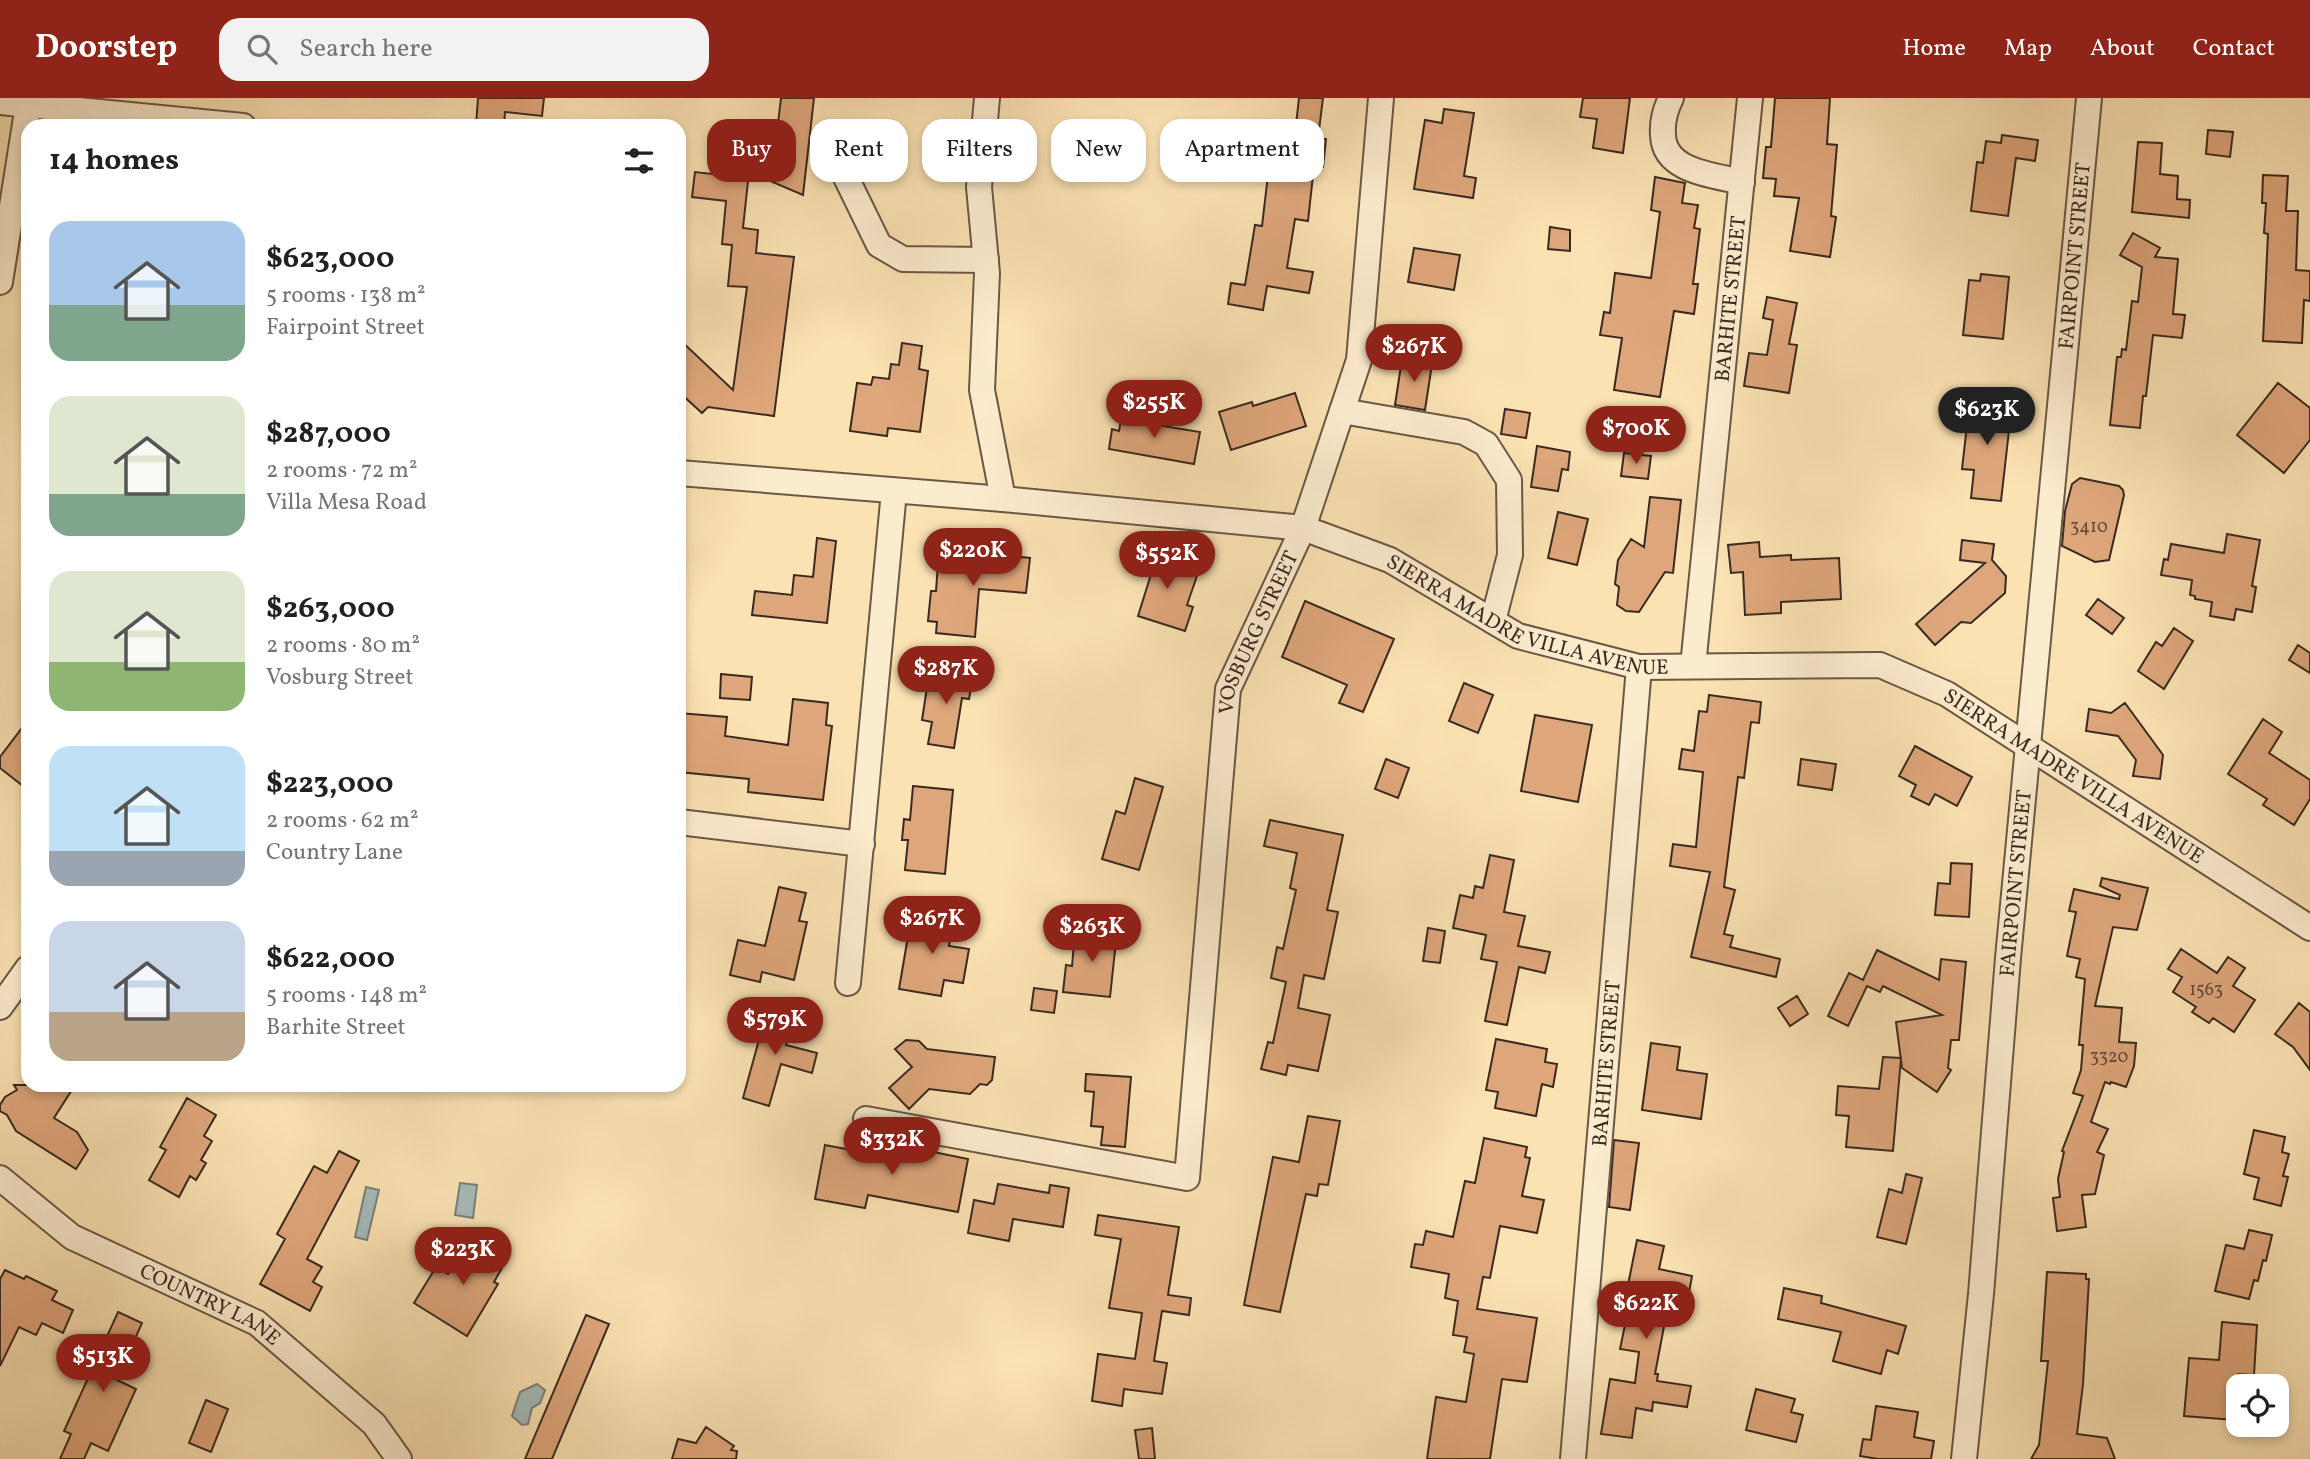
<!DOCTYPE html>
<html lang="en">
<head>
<meta charset="utf-8">
<style>
	body { margin:0; font-family:Vollkorn,serif; background:#f2f2f2; color:#202124; height:100vh; display:flex; flex-direction:column; font-size:26px; white-space:nowrap }
	* { box-sizing:border-box; margin:0 }
	p { font-size:23px; color:#757577 }
	.icon { flex:none; width:38px; height:38px; fill:none; stroke:currentColor; stroke-width:2; stroke-linecap:round; stroke-linejoin:round }
	.map { position:relative; flex:1; overflow:hidden }
	.details { position:absolute; left:21px; top:21px; width:665px; height:973px; display:flex; flex-direction:column; background:#fff; border-radius:21px; box-shadow:0 4px 10px #0003 }
	.details>* { flex:none }
	.guide { position:absolute; left:707px; top:21px; width:665px; height:63px; display:flex; gap:14px }
	.fabs { position:absolute; left:2226px; top:1276px; display:grid; gap:14px }
	.fabs a { display:grid; place-items:center; width:63px; height:63px; border-radius:14px; background:#fff; box-shadow:0 4px 10px #0003; font-size:35px }
	.price { position:absolute; translate:-50% -60px; padding:0 16px; border-radius:24px; background:#8f2418; color:#fff; font-size:23px; line-height:46px; filter:drop-shadow(0 2px 4px #0008) }
	.price::after { content:''; position:absolute; left:50%; top:42px; width:21px; height:16px; margin-left:-10px; background:inherit; clip-path:polygon(0 0,100% 0,50% 100%) }
	.price.active { background:#222; color:#fff }
	ul { padding:0; list-style:none }
	li { display:flex; align-items:center; gap:21px; height:175px; padding:0 28px }
	li span { display:grid; place-items:center; flex:none; width:196px; height:140px; border-radius:21px; color:#555 }
	li>.icon { margin-inline-start:auto }
	span .icon { width:84px; height:84px; fill:#fffc; stroke-width:1 }
	li b { font-size:30px }
	h2 { display:flex; justify-content:space-between; align-items:center; height:84px; padding:0 28px; font-size:30px }
	.tag { padding:0 24px; border-radius:21px; background:#fff; box-shadow:0 4px 10px #0003; font-size:24px; line-height:63px }
	.tag.active { background:#8f2418; color:#fff }
	header { display:flex; align-items:center; gap:42px; box-sizing:border-box; height:98px; padding:0 35px; background:#8f2418; color:#fff }
	header strong { font-size:33px }
	nav { display:flex; gap:38px; margin-inline-start:auto; font-size:24px }
	.search { width:490px; height:63px; background:#f2f2f2; display:flex; align-items:center; gap:18px; box-sizing:border-box; padding:0 24px; border-radius:21px; color:#757577; font-size:26px }
	.map>svg:first-child { display:block }
	.water { fill:#a5bab9; stroke:#7a807c; stroke-width:2 }
	.building { fill:#dea67b; stroke:#3a2a21; stroke-width:2 }
	.lines { fill:none; stroke-linecap:round; stroke-linejoin:round }
	.minor-casing { stroke:#6a5846; stroke-width:28 }
	.minor { stroke:#fcecce; stroke-width:24 }
	.labels { text-anchor:middle; stroke-width:6; stroke-linejoin:round; paint-order:stroke }
	.number-label { font-size:18px; fill:#634938 }
	.street-label { font-size:21px; fill:#3a2a21; stroke:#fcecce }
</style>
</head>
<body>
<header>
<strong>Doorstep</strong>
<div class="search"><svg class="icon" aria-label="search" viewBox="0 0 24 24"><circle cx="10" cy="10" r="6"/><path d="M15 15l6 6"/></svg>Search here</div>
<nav><a>Home</a><a>Map</a><a>About</a><a>Contact</a></nav>
</header>
<div class="map">
<svg width="2310" height="1361" viewBox="0 0 2310 1361">
	<rect width="100%" height="100%" fill="#fbe2b3"/>
	<filter id="stains"><feTurbulence type="fractalNoise" baseFrequency=".00286" numOctaves="4"/><feColorMatrix values="0 0 0 0 .2 0 0 0 0 .09 0 0 0 0 .02 0 0 0 .5 -.17"/></filter>
	<radialGradient id="worn" r=".72"><stop offset=".6" stop-color="#630" stop-opacity="0"/><stop offset="1" stop-color="#630" stop-opacity=".3"/></radialGradient>
	<path class="water" d="M460,1085L477,1087L473,1120L455,1117Z
		M366,1089L379,1092L367,1142L355,1139Z
		M537,1286L545,1292L540,1305L532,1310L528,1326L522,1327L512,1318L520,1294Z"/>
	<path class="building" d="M478,0H544L542,18L505,14L504,28H476Z
		M781,0H814L803,97L749,74L743,130L758,132L756,155L794,159L774,318L708,309L702,315L679,294V241L733,292L747,189L728,188L732,147L722,146L726,103L692,99L695,74L712,76L714,61L773,68Z
		M1299,0H1323L1318,40L1326,41L1323,69L1314,68L1308,123L1295,121L1287,170L1313,174L1309,195L1267,188L1263,212L1228,206L1231,185L1245,187L1255,127L1262,128L1270,60L1292,62Z
		M1583,0H1630L1623,55L1593,50L1597,21L1580,19Z
		M1775,0H1830L1827,46L1837,47L1831,118L1836,119L1830,159L1790,153L1799,100L1774,98L1776,81L1763,80L1766,49H1771Z
		M1444,11L1474,15L1464,78L1476,80L1473,100L1414,91L1425,22L1442,25Z
		M2208,32L2233,34L2230,59L2206,56Z
		M2002,37L2038,42L2035,63L2016,60L2008,118L1971,113L1977,64L1983,65L1986,43L2001,45Z
		M2138,44L2162,45L2160,76L2178,78L2177,101L2190,102L2189,120L2132,114Z
		M2263,77L2288,78L2286,113H2298L2296,172L2310,173V203L2304,202L2302,245L2263,243L2268,136L2264,135L2266,105H2262Z
		M1655,79L1685,85L1682,105L1698,107L1694,130L1700,131L1693,186H1698L1694,216L1674,213L1660,299L1614,292L1622,240L1600,237L1604,214L1610,215L1615,175L1651,180L1660,114L1651,112Z
		M1550,129L1570,132V153L1548,151Z
		M2133,135L2160,150L2155,159L2178,161L2173,216L2185,217L2182,240L2153,237L2146,298H2143L2140,330L2110,327L2117,259H2121L2122,251L2126,252L2132,203L2138,204L2142,169L2120,157Z
		M1414,150L1460,157L1454,192L1408,184Z
		M1981,176L2009,179L2003,241L1963,237L1969,182L1980,183Z
		M1767,199L1797,205L1789,246L1797,247L1789,295L1744,288L1749,255L1767,257L1773,222L1763,220Z
		M902,245L922,248L919,271L928,273L920,334L888,330L887,338L850,333L857,285L871,287L873,279L889,281L891,266L899,267Z
		M1402,261L1432,266L1425,312L1395,307Z
		M2278,285L2310,310V342L2284,375L2237,337Z
		M1295,295L1306,328L1231,352L1219,314L1252,304L1253,308Z
		M1970,301L2012,306L2001,403L1971,400L1974,372L1962,371Z
		M1123,311L1141,314L1139,324L1200,334L1194,366L1109,351L1112,331L1119,333Z
		M1505,311L1530,315L1526,340L1501,336Z
		M1537,348L1570,354L1568,372L1562,371L1558,393L1531,389Z
		M1624,355L1651,358L1648,381L1621,378Z
		M2080,380L2119,388L2123,392L2124,397L2109,462L2095,464L2062,448L2065,413L2072,386Z
		M1650,399L1681,402L1673,475L1665,474L1639,514L1626,513L1617,507L1619,489L1615,486L1618,462L1631,441L1644,449Z
		M1558,414L1588,421L1577,467L1548,460Z
		M2227,436L2260,442L2252,488L2256,489L2252,514L2236,511L2234,522L2210,518L2212,504L2195,501V498L2190,497L2192,482L2161,477L2164,461L2168,462L2171,446L2224,455Z
		M817,440L836,443L827,525L752,517L755,493L792,497L794,477L813,479Z
		M1962,442L1994,446L1992,462L2006,478L2005,495L1971,525L1961,524L1935,547L1916,526L1985,465L1960,462Z
		M1759,444L1760,459L1791,457V462L1839,460L1841,501L1781,504V515L1745,517L1743,474L1731,475L1728,447Z
		M1151,448L1174,455L1170,466L1198,475L1187,507L1193,509L1185,533L1138,518L1152,473L1144,471Z
		M954,452L1030,460L1026,495L979,491L975,539L936,535L937,524L928,523L931,493H936L938,466L953,468Z
		M2098,501L2124,520L2112,536L2086,517Z
		M1305,503L1394,541L1363,614L1339,605L1347,587L1282,559Z
		M2174,530L2193,543L2164,591L2138,573L2156,544L2162,548Z
		M2298,547L2310,555V575L2289,562Z
		M938,573L973,578L969,601L962,600L954,650L928,646L932,624L922,622L928,583L936,584Z
		M721,576L752,579L750,602L720,600Z
		M1464,585L1493,597L1478,635L1449,623Z
		M1709,597L1761,604L1759,625L1751,624L1744,680L1738,679L1724,789L1735,792L1724,836L1733,838L1730,849L1780,861L1776,879L1691,859L1710,774L1670,768L1673,746L1696,749L1703,674L1679,671L1682,651L1694,653L1699,613L1707,614Z
		M793,601L828,605L826,627L832,628L823,702L748,694L749,681L679,674V615L727,619L725,638L788,647Z
		M2125,605L2163,657L2160,681L2133,678L2136,662L2118,638L2086,633L2089,611L2111,615Z
		M1535,617L1592,627L1578,704L1521,693Z
		M2263,621L2282,634L2269,655L2310,682V701L2294,727L2263,707L2267,701L2228,676Z
		M28,622V692L0,670V659Z
		M1915,648L1972,679L1957,708L1935,696L1929,707L1911,698L1916,687L1899,678Z
		M1386,661L1409,670L1398,700L1375,691Z
		M1801,661L1836,666L1832,692L1798,687Z
		M1135,680L1163,689L1139,772L1102,761L1116,713L1125,716Z
		M913,688L953,692L945,776L905,772L908,742H902L904,721L910,722Z
		M1270,722L1343,737L1327,812L1338,814L1324,881L1304,877L1298,910L1330,917L1318,973L1288,967L1286,977L1261,971L1268,944L1273,945L1286,884L1271,880L1277,849L1283,851L1296,792L1290,790L1297,755L1264,748Z
		M1490,757L1514,762L1504,814L1525,818L1518,848L1550,854L1545,875L1519,869L1507,927L1485,923L1497,864L1481,861L1486,837L1453,830L1460,797L1473,800L1475,788L1483,790Z
		M1951,765L1972,766L1969,819L1935,817L1938,785L1950,786Z
		M2102,780L2148,790L2137,832L2113,829L2095,908L2122,910L2119,944L2136,945L2134,968L2126,989L2111,984L2110,986L2105,984L2091,1024L2108,1031L2097,1054L2104,1057L2095,1096L2082,1097L2086,1129L2057,1133L2053,1100L2060,1099L2058,1081L2064,1054L2062,1053L2083,998L2073,995L2081,972L2083,947H2079L2085,881L2076,879L2080,861L2067,858L2076,814L2069,813L2074,791L2119,801L2120,797L2100,788Z
		M779,789L806,795L799,823L807,824L794,882L762,874L760,884L730,877L738,842L765,848Z
		M912,815L954,822L949,848L969,851L963,885L944,882L941,898L899,891Z
		M1084,830L1117,834L1110,899L1063,894L1066,867L1072,868L1074,845L1082,846Z
		M1428,830L1445,833L1440,865L1423,863Z
		M2181,851L2217,875L2228,859L2245,870L2233,888L2255,902L2234,934L2213,920L2209,925L2192,914L2196,909L2173,894L2182,879L2168,871Z
		M1877,852L1939,882L1941,861L1966,864L1959,942H1951L1948,970L1951,972L1937,994L1902,970L1896,924L1942,917L1883,888L1880,894L1867,888L1848,928L1828,918L1849,875L1863,882Z
		M1034,890L1057,893L1054,915L1031,912Z
		M1797,898L1808,916L1790,928L1778,910Z
		M2299,905L2310,914V972L2293,949L2275,936Z
		M768,909L794,916L786,947L817,955L812,975L781,966L769,1008L743,1000Z
		M1496,941L1547,951L1545,964L1557,966L1553,989L1542,986L1536,1018L1495,1010L1498,994L1486,992Z
		M906,942L919,943L927,951L995,959L992,982L987,987L980,986L970,996L929,991L909,1011L889,990L912,969L895,951Z
		M1651,945L1680,949L1677,972L1707,976L1701,1021L1642,1012Z
		M1883,959L1901,960L1893,1053L1846,1049L1849,1018L1836,1017L1838,988L1879,991Z
		M1086,976L1131,979L1125,1049L1101,1047L1103,1029L1091,1028L1094,994L1085,993Z
		M14,987H75L54,1020L77,1034L88,1052L76,1071L16,1033L7,1017L0,1013V1007L5,999L17,992Z
		M187,1000L216,1017L204,1038L212,1043L201,1062L206,1065L196,1082L190,1078L179,1099L149,1082L166,1052L160,1049Z
		M1308,1018L1340,1023L1328,1087L1319,1086L1317,1098L1306,1096L1280,1214L1244,1207L1273,1059L1299,1064Z
		M2254,1032L2285,1039L2282,1054L2289,1056L2283,1078L2288,1079L2281,1108L2254,1101L2259,1080L2244,1076Z
		M1484,1040L1527,1049L1525,1059L1530,1060L1522,1098L1544,1102L1537,1135L1500,1128L1490,1180L1483,1179L1477,1211L1537,1220L1527,1284L1502,1281L1490,1361H1427L1436,1299L1466,1304L1474,1256L1464,1254L1467,1239L1453,1237L1458,1203L1445,1200L1449,1176L1411,1169L1415,1146L1423,1147L1426,1133L1453,1139L1465,1083L1475,1085Z
		M1614,1042L1639,1045L1630,1112L1609,1109Z
		M825,1047L862,1054L863,1049L897,1056L899,1047L968,1061L958,1114L868,1097L865,1110L815,1101Z
		M339,1053L359,1063L307,1161L322,1169L313,1184L322,1189L310,1213L260,1186L285,1141L277,1136L314,1068L327,1075Z
		M1906,1076L1922,1080L1906,1146L1877,1139L1889,1091L1902,1095Z
		M998,1086L1049,1095L1050,1087L1069,1090L1063,1129L1013,1121L1009,1143L968,1135L974,1102L994,1106Z
		M1098,1117L1179,1129L1168,1197L1191,1200L1189,1217L1162,1213L1154,1263L1167,1265L1162,1296L1124,1291L1122,1308L1092,1303L1098,1256L1135,1261L1142,1215L1109,1210L1121,1141L1095,1137Z
		M2249,1132L2272,1137L2266,1163L2263,1162L2258,1183L2254,1182L2249,1201L2215,1193L2226,1147L2244,1151Z
		M471,1139L507,1161L494,1184L498,1186L467,1238L414,1205L436,1169L448,1176Z
		M1637,1142L1664,1148L1659,1171L1692,1178L1687,1206L1669,1202L1655,1276H1658L1657,1283L1691,1288L1687,1309L1653,1304L1652,1313L1636,1310L1632,1340L1601,1336L1610,1281L1635,1285L1639,1254L1620,1251L1630,1203L1625,1202Z
		M5,1172L24,1181L26,1178L57,1193L52,1202L73,1212L63,1235L42,1225L36,1237L19,1229L0,1268V1181Z
		M2047,1174L2086,1176V1181H2089L2083,1286L2077,1336L2107,1340L2115,1361H2031L2039,1347L2048,1263H2041Z
		M1784,1190L1822,1198L1821,1205L1906,1228L1898,1256L1887,1252L1881,1276L1833,1263L1841,1234L1778,1221Z
		M118,1214L142,1225L117,1282L136,1291L108,1353L91,1345L84,1361H60L71,1336L64,1333Z
		M586,1217L609,1226L552,1361H525Z
		M2222,1224L2257,1227L2254,1277L2238,1276L2234,1322L2184,1318L2189,1260L2219,1262Z
		M1756,1291L1795,1301L1791,1314L1803,1317L1796,1344L1746,1332Z
		M206,1302L228,1311L211,1354L189,1345Z
		M1876,1308L1918,1314L1914,1339L1934,1343L1931,1361H1878L1860,1358L1863,1341L1871,1342Z
		M706,1329L734,1348L731,1352L737,1353L736,1361H672L678,1341L696,1345Z
		M1152,1330L1155,1361H1139L1135,1332Z"/>
	<g class="lines">
		<g class="minor-casing">
			<g id="minor">
				<path d="M987,0L979,89L987,175L982,292L1003,401"/>
				<path d="M1671,0C1665,12 1662,24 1663,37C1664,74 1714,77 1742,84"/>
				<path d="M0,4L28,7"/>
				<path d="M832,44L838,63L879,147L903,161L986,162"/>
				<path d="M0,184L28,7L243,28"/>
				<path d="M1342,313L1464,334L1486,346L1509,382L1510,457L1493,523"/>
				<path id="s1" d="M679,375L1003,401L1303,430L1390,462L1518,538L1639,569L1880,567L1947,596L2310,830"/>
				<path id="s2" d="M1693,568L1750,0"/>
				<path d="M679,724L862,746"/>
				<path d="M848,885L894,393"/>
				<path d="M0,909L28,870"/>
				<path id="s3" d="M866,1021L1187,1080L1228,591L1303,430L1359,262L1381,0"/>
				<path id="s4" d="M0,1080L72,1139L257,1225L374,1326L399,1361"/>
				<path id="s5" d="M1573,1361L1639,569"/>
				<path id="s6" d="M1964,1361L1981,1196L2008,860L2089,0"/>
			</g>
		</g>
		<use href="#minor" class="minor"/>
	</g>
	<g class="labels">
		<g class="number-label">
			<text x="2089" y="434">3410</text>
			<text x="2206" y="897">1563</text>
			<text x="2109" y="964">3320</text>
		</g>
		<g class="street-label">
			<text dy="7" stroke="none"><textPath href="#s6" startOffset="1208">FAIRPOINT STREET</textPath></text>
			<text dy="7" stroke="none"><textPath href="#s2" startOffset="369">BARHITE STREET</textPath></text>
			<text dy="7" stroke="none"><textPath href="#s1" startOffset="870">SIERRA MADRE VILLA AVENUE</textPath></text>
			<text dy="7" stroke="none"><textPath href="#s3" startOffset="880">VOSBURG STREET</textPath></text>
			<text dy="7" stroke="none"><textPath href="#s1" startOffset="1458">SIERRA MADRE VILLA AVENUE</textPath></text>
			<text dy="7" stroke="none"><textPath href="#s6" startOffset="578">FAIRPOINT STREET</textPath></text>
			<text dy="7" stroke="none"><textPath href="#s5" startOffset="397">BARHITE STREET</textPath></text>
			<text dy="7" stroke="none"><textPath href="#s4" startOffset="247">COUNTRY LANE</textPath></text>
		</g>
	</g>
	<rect width="100%" height="100%" filter="url(#stains)"/>
	<rect width="100%" height="100%" fill="url(#worn)"/>
</svg>
<div class="fabs">
<a><svg class="icon" aria-label="locate" viewBox="0 0 24 24"><circle cx="12" cy="12" r="6"/><path d="M12 2v4M12 18v4M2 12h4M18 12h4"/></svg></a>
</div>
<b class="price" style="left:1414px;top:286px">$267K</b>
<b class="price" style="left:1154px;top:342px">$255K</b>
<b class="price active" style="left:1987px;top:349px">$623K</b>
<b class="price" style="left:1636px;top:368px">$700K</b>
<b class="price" style="left:973px;top:490px">$220K</b>
<b class="price" style="left:1167px;top:493px">$552K</b>
<b class="price" style="left:946px;top:608px">$287K</b>
<b class="price" style="left:932px;top:858px">$267K</b>
<b class="price" style="left:1092px;top:866px">$263K</b>
<b class="price" style="left:775px;top:959px">$579K</b>
<b class="price" style="left:892px;top:1079px">$332K</b>
<b class="price" style="left:463px;top:1189px">$223K</b>
<b class="price" style="left:1646px;top:1243px">$622K</b>
<b class="price" style="left:103px;top:1296px">$513K</b>
<div class="guide">
<a class="tag active">Buy</a>
<a class="tag">Rent</a>
<a class="tag">Filters</a>
<a class="tag">New</a>
<a class="tag">Apartment</a>
</div>
<section class="details">
<h2>14 homes<svg class="icon" aria-label="filters" viewBox="0 0 24 24"><path d="M4 7h16M4 17h16"/><circle cx="9" cy="7" r="2"/><circle cx="15" cy="17" r="2"/></svg></h2>
<ul>
<li><span style="background:linear-gradient(#a9c7e8 60%,#7fa58c 0)"><svg class="icon" aria-label="home" viewBox="0 0 24 24"><path d="M3 11l9-7 9 7M6 9v11h12V9"/></svg></span><div><b>$623,000</b><p>5 rooms · 138 m²</p><p>Fairpoint Street</p></div></li>
<li><span style="background:linear-gradient(#dfe7d0 70%,#7fa58c 0)"><svg class="icon" aria-label="home" viewBox="0 0 24 24"><path d="M3 11l9-7 9 7M6 9v11h12V9"/></svg></span><div><b>$287,000</b><p>2 rooms · 72 m²</p><p>Villa Mesa Road</p></div></li>
<li><span style="background:linear-gradient(#dfe7d0 65%,#8fb573 0)"><svg class="icon" aria-label="home" viewBox="0 0 24 24"><path d="M3 11l9-7 9 7M6 9v11h12V9"/></svg></span><div><b>$263,000</b><p>2 rooms · 80 m²</p><p>Vosburg Street</p></div></li>
<li><span style="background:linear-gradient(#bfe0f5 75%,#9aa5b1 0)"><svg class="icon" aria-label="home" viewBox="0 0 24 24"><path d="M3 11l9-7 9 7M6 9v11h12V9"/></svg></span><div><b>$223,000</b><p>2 rooms · 62 m²</p><p>Country Lane</p></div></li>
<li><span style="background:linear-gradient(#c9d6e8 65%,#b9a48a 0)"><svg class="icon" aria-label="home" viewBox="0 0 24 24"><path d="M3 11l9-7 9 7M6 9v11h12V9"/></svg></span><div><b>$622,000</b><p>5 rooms · 148 m²</p><p>Barhite Street</p></div></li>
</ul>
</section>
</div>
</body>
</html>
